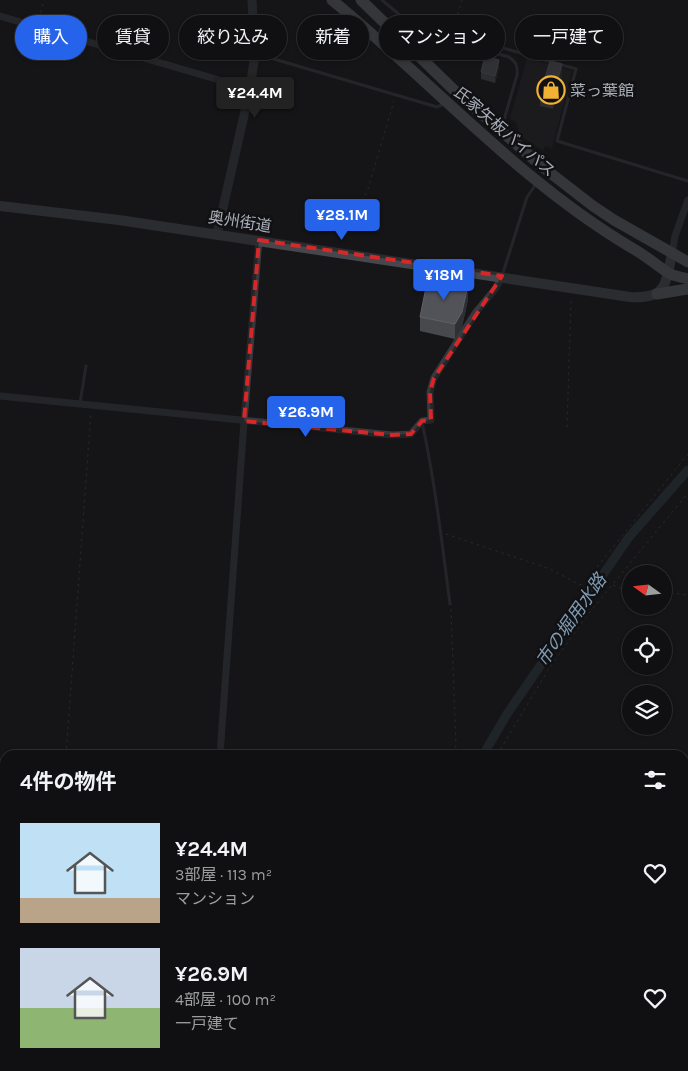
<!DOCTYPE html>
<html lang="ja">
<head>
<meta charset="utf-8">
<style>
	body { margin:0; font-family:Karla,"Noto Sans JP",sans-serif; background:#1e1e20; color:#f1f3f6; height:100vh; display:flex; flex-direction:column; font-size:19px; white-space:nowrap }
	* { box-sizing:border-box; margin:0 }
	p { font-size:16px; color:#9c9d9f }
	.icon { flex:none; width:28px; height:28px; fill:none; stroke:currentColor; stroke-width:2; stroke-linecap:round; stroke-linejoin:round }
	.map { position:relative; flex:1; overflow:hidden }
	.sheet { position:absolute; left:0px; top:750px; width:689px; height:321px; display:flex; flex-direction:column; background:#101012; border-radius:15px 15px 0 0; box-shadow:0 1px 4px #0004,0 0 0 1px #303032 }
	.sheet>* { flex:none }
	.hud { position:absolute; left:15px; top:15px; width:659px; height:45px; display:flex; gap:10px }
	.needle { width:32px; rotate:285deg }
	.fabs { position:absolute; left:622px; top:565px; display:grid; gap:10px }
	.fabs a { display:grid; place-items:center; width:50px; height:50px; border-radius:50%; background:#101012; box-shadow:0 1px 4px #0004,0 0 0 1px #303032; font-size:25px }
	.price { position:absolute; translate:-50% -42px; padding:0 11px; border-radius:5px; background:#2563eb; color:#fff; font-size:16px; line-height:32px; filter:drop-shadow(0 1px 2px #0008) }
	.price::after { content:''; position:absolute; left:50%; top:30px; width:15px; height:11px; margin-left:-8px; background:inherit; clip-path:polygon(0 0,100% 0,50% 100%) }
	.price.on { background:#222; color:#fff }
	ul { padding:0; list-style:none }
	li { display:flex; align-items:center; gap:15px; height:125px; padding:0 20px }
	li span { display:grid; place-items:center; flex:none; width:140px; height:100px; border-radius:0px; color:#555 }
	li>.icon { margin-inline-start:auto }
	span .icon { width:60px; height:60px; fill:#fffc; stroke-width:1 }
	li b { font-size:21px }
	h2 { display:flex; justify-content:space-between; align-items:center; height:60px; padding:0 20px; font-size:21px }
	.tag { padding:0 18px; border-radius:22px; background:#101012; box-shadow:0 1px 4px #0004,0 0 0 1px #303032; font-size:18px; line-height:45px }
	.tag.on { background:#2563eb; color:#fff }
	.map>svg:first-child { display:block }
	.built { fill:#222225 }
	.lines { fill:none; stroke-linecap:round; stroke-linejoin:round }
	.stream { stroke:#2c353c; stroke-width:2.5 }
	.canal { stroke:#2c353c; stroke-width:9 }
	.path { stroke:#3d3f44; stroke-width:1; stroke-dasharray:2.5 4; stroke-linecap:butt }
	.service { stroke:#37383d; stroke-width:3 }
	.minor { stroke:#37383d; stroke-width:7 }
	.tertiary { stroke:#37383d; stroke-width:9 }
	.secondary { stroke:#45474d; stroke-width:10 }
	.trunk { stroke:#5b5e65; stroke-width:11 }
	.rail-casing { stroke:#4a4c52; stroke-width:4.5 }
	.rail { stroke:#111113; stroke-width:2.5; stroke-dasharray:8; stroke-linecap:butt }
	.wall { fill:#47494d }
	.shaded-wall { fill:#2f3033 }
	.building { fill:#525359; stroke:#5f6168 }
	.marked { fill:none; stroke:#d62828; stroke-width:4; stroke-dasharray:10 6; stroke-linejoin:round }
	.labels { text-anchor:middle; stroke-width:5; stroke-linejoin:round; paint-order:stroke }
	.poi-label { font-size:16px; fill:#a8adb8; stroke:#111113; text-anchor:start }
	.street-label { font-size:16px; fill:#a8adb8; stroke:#111113 }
	.water-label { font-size:18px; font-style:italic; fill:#7f9bb3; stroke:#111113 }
</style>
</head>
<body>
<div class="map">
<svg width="688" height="1071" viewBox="0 0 688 1071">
	<rect width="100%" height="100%" fill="#161618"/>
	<path class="built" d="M527,58L572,71L552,148L545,146L543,151L521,136L519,132L516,122L510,119Z
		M0,784L5,785V853H0Z"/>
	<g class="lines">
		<path class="stream" d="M457,755L458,754
			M0,871H5"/>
		<path class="canal" d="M483,755L507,714L629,537L688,470
			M318,1071L321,1066"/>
		<path class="path" d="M39,19L44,0
			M454,27L462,0
			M327,216L361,204L368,189L394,101
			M567,427L571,299
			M446,534L550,569L580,585L585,582L688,454
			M613,585L619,588L631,589
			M664,592L688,595
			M451,609L456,746L452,755
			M66,755L91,412
			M497,755L548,670L585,618L688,493
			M684,860H688
			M0,877L5,878"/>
		<path class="service" d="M382,0L401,16L413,22L576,69L557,141L688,181
			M400,31L422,40L434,42H458L509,57C516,62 518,66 517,75L502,127
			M257,54L437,107L444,104
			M502,276L527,197L536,184
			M80,403L86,366
			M422,422C435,482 442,543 450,604"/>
		<path class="minor" d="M0,16L250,89
			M672,254L675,236L688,200
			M0,396L392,435L411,434L422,421L431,420L430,392L434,378L476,312L496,288L502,276
			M220,755L244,421L259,240
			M0,778H5
			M0,984L5,970
			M684,1023H688
			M163,1071L166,1066
			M535,1071V1066"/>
		<path class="tertiary" d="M217,234L250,89L255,54L252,0"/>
		<path class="secondary" d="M0,206L119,220L630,297C667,299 665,285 672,254"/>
		<path class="trunk" d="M332,0C432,82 520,182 632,248C645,255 655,264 667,272C672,276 681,277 688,279
			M361,0L455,91L544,168L593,206L614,220L688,262
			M657,294L688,289"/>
		<g class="rail-casing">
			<path id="rail" d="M0,831H5
				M0,849H5
				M684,876L688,877"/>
		</g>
		<use href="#rail" class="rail"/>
	</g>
	<path class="wall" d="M499,67L495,83L481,79V72Z
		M562,75L553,109L540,106V95Z
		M468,299L462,327L455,339L420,331V317Z"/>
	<path class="shaded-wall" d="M499,60V67L495,83V76Z
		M562,64V75L553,109V98Z
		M468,285V299L462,327L455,339V324Z"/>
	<path class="building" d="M485,56L499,60L495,76L481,72Z
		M550,61L562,64L553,98L540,95Z
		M428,277L468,285L462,312L455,324L420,317Z"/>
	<path d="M0 0H688V1071H0ZM259,240L502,276L434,378L430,392L431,420L422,421L411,434L392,435L244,421Z" fill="#161618" fill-opacity=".55" fill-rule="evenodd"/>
	<path class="marked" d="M259,240L502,276L434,378L430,392L431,420L422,421L411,434L392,435L244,421Z"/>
	<defs>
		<g id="shop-ring" transform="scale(1.4375)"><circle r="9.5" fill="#111113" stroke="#f2b134" stroke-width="1.5"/><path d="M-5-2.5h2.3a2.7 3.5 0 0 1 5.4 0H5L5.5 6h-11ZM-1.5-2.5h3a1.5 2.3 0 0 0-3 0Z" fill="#f2b134"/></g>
	</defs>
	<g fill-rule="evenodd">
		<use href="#shop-ring" x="551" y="90"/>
	</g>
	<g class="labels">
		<g class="poi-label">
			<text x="570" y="96">菜っ葉館</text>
		</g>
		<g class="street-label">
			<text transform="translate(505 131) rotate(41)" y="6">氏家矢板バイパス</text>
			<text transform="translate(240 221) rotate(9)" y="6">奥州街道</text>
		</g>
		<g class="water-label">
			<text transform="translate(571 620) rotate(-55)" y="6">市の堀用水路</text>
		</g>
	</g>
</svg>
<div class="fabs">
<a><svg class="needle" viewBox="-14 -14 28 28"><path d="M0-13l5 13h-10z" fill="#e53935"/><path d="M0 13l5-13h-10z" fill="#9c9d9f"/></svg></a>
<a><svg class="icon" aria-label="locate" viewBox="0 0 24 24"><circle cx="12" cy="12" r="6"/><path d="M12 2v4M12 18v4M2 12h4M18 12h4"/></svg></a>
<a><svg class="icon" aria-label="layers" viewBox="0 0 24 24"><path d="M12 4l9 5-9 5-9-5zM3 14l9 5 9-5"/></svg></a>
</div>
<b class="price on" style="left:255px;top:119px">¥24.4M</b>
<b class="price" style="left:342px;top:241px">¥28.1M</b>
<b class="price" style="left:444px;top:301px">¥18M</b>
<b class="price" style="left:306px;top:438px">¥26.9M</b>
<div class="hud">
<a class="tag on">購入</a>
<a class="tag">賃貸</a>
<a class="tag">絞り込み</a>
<a class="tag">新着</a>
<a class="tag">マンション</a>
<a class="tag">一戸建て</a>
</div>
<section class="sheet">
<h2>4件の物件<svg class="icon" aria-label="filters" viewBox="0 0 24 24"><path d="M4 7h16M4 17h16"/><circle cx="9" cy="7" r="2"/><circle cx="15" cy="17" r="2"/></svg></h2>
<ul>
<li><span style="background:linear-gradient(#bfe0f5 75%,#b9a48a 0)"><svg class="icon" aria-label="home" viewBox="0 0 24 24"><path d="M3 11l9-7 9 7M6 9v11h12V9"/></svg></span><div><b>¥24.4M</b><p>3部屋 · 113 m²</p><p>マンション</p></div><svg class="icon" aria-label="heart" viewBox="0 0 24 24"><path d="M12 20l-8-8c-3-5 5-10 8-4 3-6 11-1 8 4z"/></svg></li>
<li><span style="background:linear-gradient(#c9d6e8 60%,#8fb573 0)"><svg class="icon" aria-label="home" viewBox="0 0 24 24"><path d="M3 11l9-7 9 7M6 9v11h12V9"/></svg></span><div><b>¥26.9M</b><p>4部屋 · 100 m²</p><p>一戸建て</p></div><svg class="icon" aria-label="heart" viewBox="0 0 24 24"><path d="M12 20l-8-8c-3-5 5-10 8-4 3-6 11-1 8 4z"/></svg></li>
</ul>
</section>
</div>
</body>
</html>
